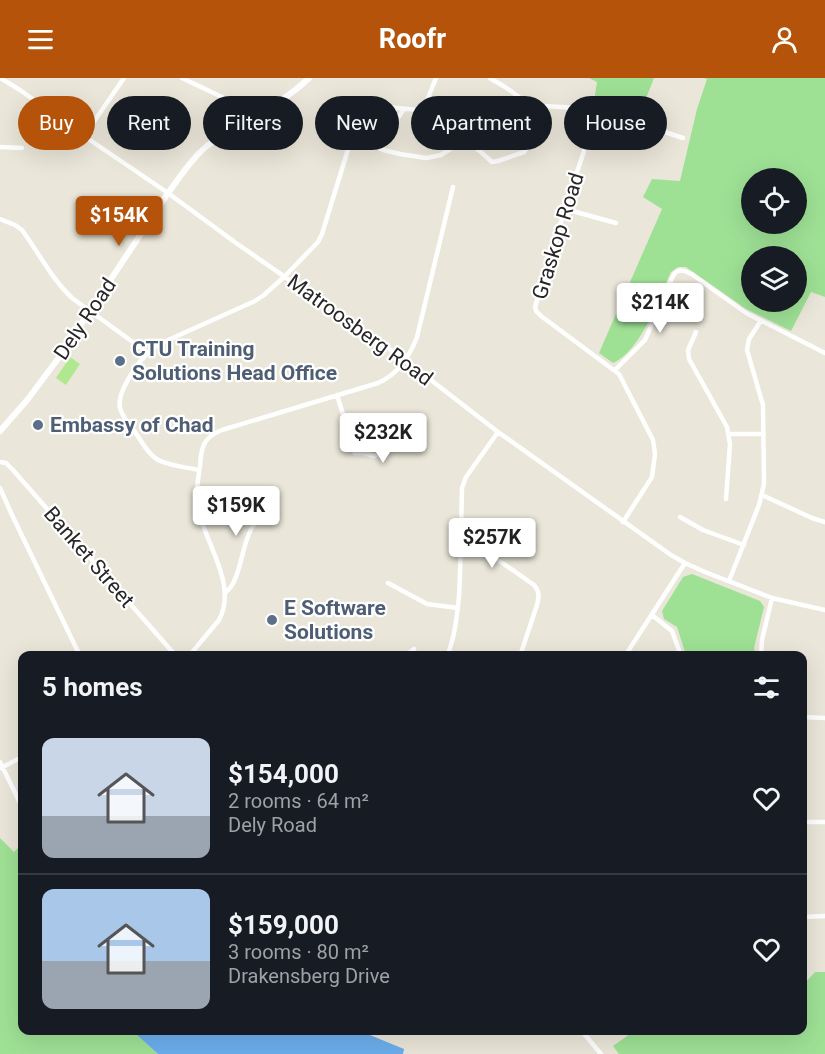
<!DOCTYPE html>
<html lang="en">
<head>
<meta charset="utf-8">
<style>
	body { margin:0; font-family:Roboto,sans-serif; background:#242831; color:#f1f3f6; height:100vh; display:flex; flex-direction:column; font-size:22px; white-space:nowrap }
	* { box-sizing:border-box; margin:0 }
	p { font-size:20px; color:#9ea1a6 }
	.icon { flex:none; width:33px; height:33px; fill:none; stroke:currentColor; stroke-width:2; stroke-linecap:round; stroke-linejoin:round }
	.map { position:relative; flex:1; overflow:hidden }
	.side { position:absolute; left:18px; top:573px; width:789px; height:384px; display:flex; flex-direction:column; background:#171b24; border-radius:12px; box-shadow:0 6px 24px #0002 }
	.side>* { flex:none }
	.hud { position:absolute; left:18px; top:18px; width:789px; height:54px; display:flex; gap:12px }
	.buttons { position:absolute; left:741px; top:90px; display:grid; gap:12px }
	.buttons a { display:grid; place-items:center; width:66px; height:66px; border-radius:50%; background:#171b24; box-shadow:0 6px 24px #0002; font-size:30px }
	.price { position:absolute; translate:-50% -51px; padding:0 14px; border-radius:6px; background:#fff; color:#222; font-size:20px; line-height:39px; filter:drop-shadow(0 2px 3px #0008) }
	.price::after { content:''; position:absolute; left:50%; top:36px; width:18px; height:14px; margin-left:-9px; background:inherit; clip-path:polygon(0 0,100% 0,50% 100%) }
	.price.on { background:#b45309; color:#fff }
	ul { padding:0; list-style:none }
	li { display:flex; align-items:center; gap:18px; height:150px; padding:0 24px }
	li+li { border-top:2px solid #363941 }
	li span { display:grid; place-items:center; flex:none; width:168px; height:120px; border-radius:12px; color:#555 }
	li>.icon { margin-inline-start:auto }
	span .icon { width:72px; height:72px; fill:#fffc; stroke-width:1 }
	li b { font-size:26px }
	h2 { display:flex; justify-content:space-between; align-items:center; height:72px; padding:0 24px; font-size:26px }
	.chip { padding:0 21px; border-radius:27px; background:#171b24; box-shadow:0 6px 24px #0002; font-size:21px; line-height:54px }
	.chip.on { background:#b45309; color:#fff }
	header { display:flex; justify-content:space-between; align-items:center; height:78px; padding:0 24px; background:#b45309; color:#fff; font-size:27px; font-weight:700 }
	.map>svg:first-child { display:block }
	.green { fill:#9ee195; fill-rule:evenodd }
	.pitch { fill:#b0e890 }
	.water { fill:#6baeec }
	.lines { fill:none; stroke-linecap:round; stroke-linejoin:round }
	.street { stroke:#fff; stroke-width:4.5 }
	.secondary { stroke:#fff; stroke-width:6 }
	.service-dot { fill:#5c6f8a; stroke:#fff; stroke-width:2 }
	.labels { text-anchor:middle; stroke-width:4.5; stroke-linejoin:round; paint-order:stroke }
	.street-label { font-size:21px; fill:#272727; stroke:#fff }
	.service-label { font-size:21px; font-weight:bold; fill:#4e5e75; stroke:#fff; text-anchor:start }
</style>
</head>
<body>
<header><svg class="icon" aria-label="menu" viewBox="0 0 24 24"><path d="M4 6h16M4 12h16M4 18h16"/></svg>Roofr<svg class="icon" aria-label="person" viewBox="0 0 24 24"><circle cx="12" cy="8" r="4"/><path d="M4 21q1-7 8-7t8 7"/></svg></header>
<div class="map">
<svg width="825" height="976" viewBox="0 0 825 976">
	<rect width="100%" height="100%" fill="#eae6d9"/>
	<path class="green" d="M589,0H654L639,38L594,23L597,4Z
		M704,0H825V219L811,214L791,253L746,231L686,189H678L671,194C658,221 642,272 613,285L599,275L662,131L643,119L652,101L680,103L697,31L707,1ZM752,100H796V146H752ZM752,178H796V224H752Z
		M692,496L760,523L764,529L754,570L756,577H686L677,549L664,541L662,533L683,499Z
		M0,760L14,774L22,766V952L135,953L137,957L158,976H0Z
		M815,894H825V976H619L613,968L634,953L802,952L803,905L806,904Z"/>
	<path class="pitch" d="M70,279L80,286L66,307L56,300Z"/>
	<path class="water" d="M135,953H360L404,971L403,976H158L137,957Z"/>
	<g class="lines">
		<path class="street" d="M0,0L20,12L84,58L168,115L236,165L405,282L498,354L671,477L685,485L705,494L772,520L825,532
			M182,0L224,20
			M354,26L440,34L544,28L577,30L616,38L683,60
			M426,33L428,20L436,0
			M597,33L565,131L535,229L536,233L541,238L619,296L653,362L655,376L652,399L623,444
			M84,58L124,0
			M369,65C379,50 395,49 403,32
			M0,69L22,70
			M565,131L616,145
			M0,141L15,147L22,152C39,175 51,200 72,220L148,275
			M696,254L688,272L689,281L727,349L730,366L726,421
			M615,292L645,262L673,198C678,189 686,193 693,197L746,235L825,275
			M337,317L355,375H364L374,378L398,363
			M728,356H764
			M0,384L6,385L13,392L176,578
			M199,392C186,389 170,388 158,382C149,377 143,366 137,357C132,349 122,339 120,330C116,313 143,276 157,267L255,223L264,217L285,198L318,164L322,156L350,65L353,62L369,65L383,72L400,76L426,80L441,77L458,66L466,63L473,67L492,84L498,83L524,74C528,69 530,63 531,56C538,25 513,14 490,0
			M0,410L12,437L80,578
			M762,417L812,440L825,444
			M680,439L703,452L744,467
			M461,456L534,507C540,514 539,519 537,527L520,578
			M729,503L759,427L764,406L763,327L747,272L749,261L760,244
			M388,505L427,526L458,530
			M226,514C246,499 239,442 269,436
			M652,537L672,553L681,578
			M189,578L219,542C238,507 205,465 198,430C195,417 198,402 200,388C201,370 203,359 222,352L378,305C397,297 410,278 417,259L453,109
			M405,578L414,571
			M447,578C455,559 457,538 459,518C461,482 461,446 462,410L466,399L498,354
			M625,578L685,485
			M761,578L762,562L772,520
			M802,639L825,640
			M0,684L22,729
			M1,690L22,679
			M802,744H825
			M802,839L825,838
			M581,952L601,976"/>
		<path class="secondary" d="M0,353L28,321L60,278L168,115C180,99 191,81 207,68C240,43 279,29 309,0"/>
	</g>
	<g class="service-dot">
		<circle cx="120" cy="283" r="6"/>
		<circle cx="38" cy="347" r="6"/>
		<circle cx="272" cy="542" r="6"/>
	</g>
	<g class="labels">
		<g class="street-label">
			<text transform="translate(558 158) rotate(-73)" y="7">Graskop Road</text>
			<text transform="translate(85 241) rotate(-56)" y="7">Dely Road</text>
			<text transform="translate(360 252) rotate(36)" y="7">Matroosberg Road</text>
			<text transform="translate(89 479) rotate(49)" y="7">Banket Street</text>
		</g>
		<g class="service-label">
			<text x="132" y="278">CTU Training<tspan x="132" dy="24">Solutions Head Office</tspan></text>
			<text x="50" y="354">Embassy of Chad</text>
			<text x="284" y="537">E Software<tspan x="284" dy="24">Solutions</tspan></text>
		</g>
	</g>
</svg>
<div class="buttons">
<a><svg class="icon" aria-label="locate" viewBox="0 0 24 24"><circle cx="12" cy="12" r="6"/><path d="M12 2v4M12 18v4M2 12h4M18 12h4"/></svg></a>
<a><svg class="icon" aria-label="layers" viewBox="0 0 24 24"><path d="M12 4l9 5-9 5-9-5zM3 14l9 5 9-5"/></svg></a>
</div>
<b class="price on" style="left:119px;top:169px">$154K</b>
<b class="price" style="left:660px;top:256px">$214K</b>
<b class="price" style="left:383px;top:386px">$232K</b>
<b class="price" style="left:236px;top:459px">$159K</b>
<b class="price" style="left:492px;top:491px">$257K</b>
<div class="hud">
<a class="chip on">Buy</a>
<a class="chip">Rent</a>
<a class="chip">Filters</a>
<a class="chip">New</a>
<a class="chip">Apartment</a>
<a class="chip">House</a>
</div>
<section class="side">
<h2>5 homes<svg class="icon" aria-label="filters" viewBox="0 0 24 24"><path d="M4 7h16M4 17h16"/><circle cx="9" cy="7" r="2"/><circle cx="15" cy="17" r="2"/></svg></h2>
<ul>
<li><span style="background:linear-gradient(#c9d6e8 65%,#9aa5b1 0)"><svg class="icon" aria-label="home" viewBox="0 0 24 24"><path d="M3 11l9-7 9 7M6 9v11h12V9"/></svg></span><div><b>$154,000</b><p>2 rooms · 64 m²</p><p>Dely Road</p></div><svg class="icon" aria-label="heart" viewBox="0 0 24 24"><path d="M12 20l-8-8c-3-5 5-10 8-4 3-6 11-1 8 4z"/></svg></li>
<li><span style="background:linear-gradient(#a9c7e8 60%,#9aa5b1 0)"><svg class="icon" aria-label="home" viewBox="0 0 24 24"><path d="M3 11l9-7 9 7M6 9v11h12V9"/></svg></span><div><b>$159,000</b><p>3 rooms · 80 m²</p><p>Drakensberg Drive</p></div><svg class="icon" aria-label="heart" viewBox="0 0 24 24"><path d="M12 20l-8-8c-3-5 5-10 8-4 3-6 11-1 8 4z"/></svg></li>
</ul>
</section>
</div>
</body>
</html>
